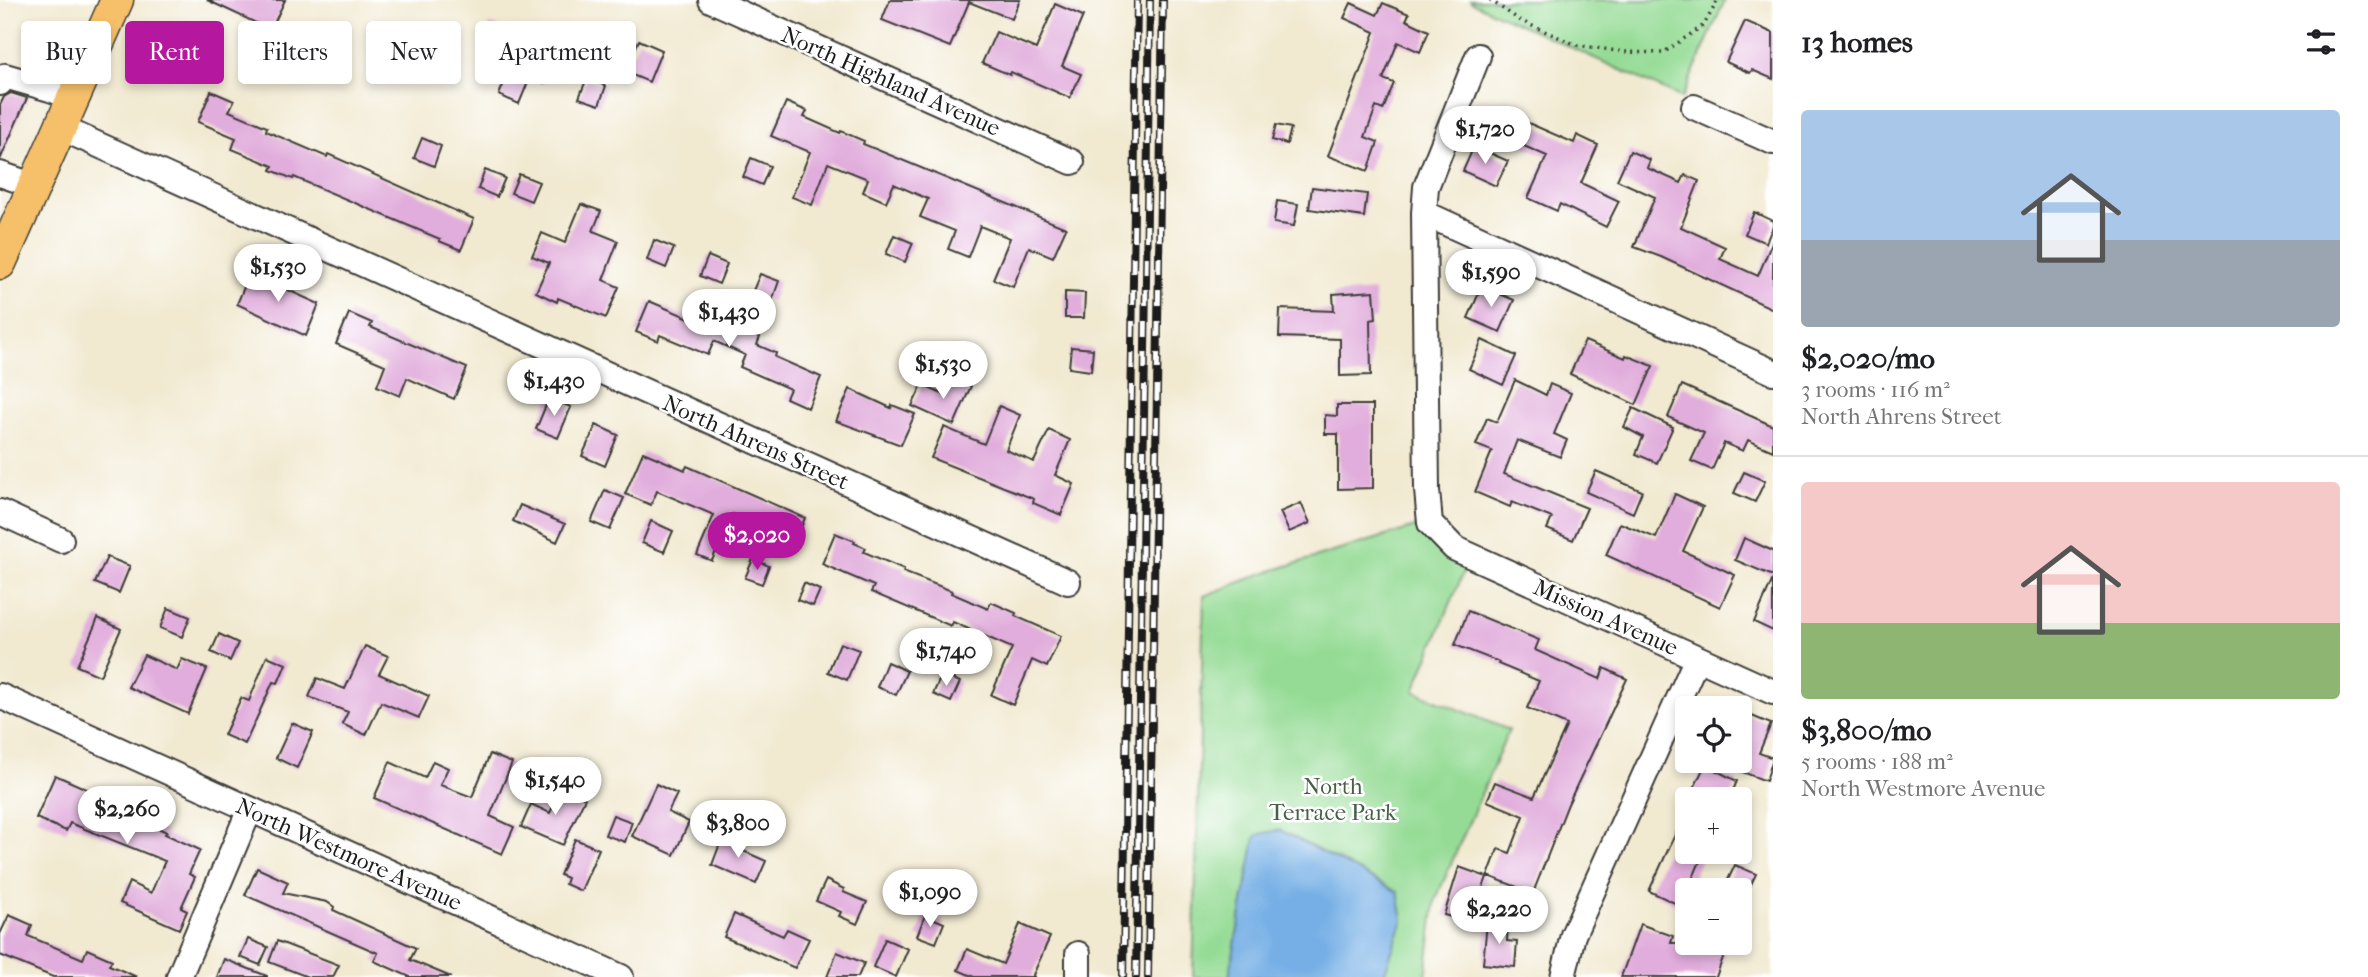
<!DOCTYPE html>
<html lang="en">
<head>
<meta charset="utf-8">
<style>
	body { margin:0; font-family:"IM FELL French Canon",serif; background:#f2f2f2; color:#202124; height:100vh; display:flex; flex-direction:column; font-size:26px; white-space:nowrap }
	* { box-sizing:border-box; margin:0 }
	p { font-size:23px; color:#757577 }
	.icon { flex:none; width:38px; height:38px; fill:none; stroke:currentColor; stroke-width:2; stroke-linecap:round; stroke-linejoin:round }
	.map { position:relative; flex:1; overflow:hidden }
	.sheet { display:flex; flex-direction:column; background:#fff; width:595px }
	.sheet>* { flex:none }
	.hud { position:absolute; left:21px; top:21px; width:665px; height:63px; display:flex; gap:14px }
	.controls { position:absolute; left:1675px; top:696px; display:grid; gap:14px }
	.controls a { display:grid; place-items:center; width:77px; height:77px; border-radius:7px; background:#fff; box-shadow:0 4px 10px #0003; font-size:35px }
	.price { position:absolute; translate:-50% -60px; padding:0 16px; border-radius:24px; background:#fff; color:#222; font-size:23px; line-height:46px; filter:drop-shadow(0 2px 4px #0008) }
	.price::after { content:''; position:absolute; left:50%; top:42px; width:21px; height:16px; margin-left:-10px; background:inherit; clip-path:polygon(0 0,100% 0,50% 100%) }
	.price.on { background:#b5179e; color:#fff }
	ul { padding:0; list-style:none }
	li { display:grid; align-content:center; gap:14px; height:371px; padding:0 28px }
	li+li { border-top:2px solid #e0e0e0 }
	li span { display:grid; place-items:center; height:217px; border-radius:7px; color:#555 }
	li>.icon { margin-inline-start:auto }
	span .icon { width:126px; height:126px; fill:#fffc; stroke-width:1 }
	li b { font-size:30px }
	h2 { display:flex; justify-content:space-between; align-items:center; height:84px; padding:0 28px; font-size:30px }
	.chip { padding:0 24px; border-radius:7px; background:#fff; box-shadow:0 4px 10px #0003; font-size:24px; line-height:63px }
	.chip.on { background:#b5179e; color:#fff }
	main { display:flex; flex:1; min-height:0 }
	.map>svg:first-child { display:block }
	.green { fill:#95db95; stroke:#587c58; stroke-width:2 }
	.water { fill:#75afe5; stroke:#486680; stroke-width:2 }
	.building { fill:#e1addc }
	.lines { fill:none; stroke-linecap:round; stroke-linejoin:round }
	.minor-casing { stroke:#3c3b37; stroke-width:28 }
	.major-casing { stroke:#3c3b37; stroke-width:35 }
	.path { stroke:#3c3b37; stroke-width:3.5; stroke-dasharray:2 5; stroke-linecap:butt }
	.minor { stroke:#fff; stroke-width:24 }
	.major { stroke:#f6c06b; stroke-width:32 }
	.rail-casing { stroke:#1c1c1c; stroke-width:8 }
	.rail { stroke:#fff; stroke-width:5; stroke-dasharray:16; stroke-linecap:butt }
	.labels { text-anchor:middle; stroke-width:5; stroke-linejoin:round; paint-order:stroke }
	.street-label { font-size:23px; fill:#1c1c1c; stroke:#fff }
	.park-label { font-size:23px; fill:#465f46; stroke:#fff }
</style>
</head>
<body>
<main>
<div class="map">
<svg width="1773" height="977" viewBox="0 0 1773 977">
	<rect width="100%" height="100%" fill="#fff"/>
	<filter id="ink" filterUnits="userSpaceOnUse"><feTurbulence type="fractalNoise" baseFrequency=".0143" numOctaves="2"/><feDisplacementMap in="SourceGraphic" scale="14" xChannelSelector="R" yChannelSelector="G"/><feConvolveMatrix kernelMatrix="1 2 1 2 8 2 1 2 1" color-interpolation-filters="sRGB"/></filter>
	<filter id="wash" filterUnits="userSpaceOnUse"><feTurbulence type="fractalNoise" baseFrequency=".00686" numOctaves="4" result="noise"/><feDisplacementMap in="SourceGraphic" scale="28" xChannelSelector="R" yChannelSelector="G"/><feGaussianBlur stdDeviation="1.57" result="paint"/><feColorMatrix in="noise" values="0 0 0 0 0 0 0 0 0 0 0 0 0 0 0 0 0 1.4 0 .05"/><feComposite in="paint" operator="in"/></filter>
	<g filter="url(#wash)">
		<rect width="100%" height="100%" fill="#f1e9d0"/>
		<path class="green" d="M1470,0H1725L1682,98L1471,2Z
			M1422,525L1435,547L1467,564L1414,691L1509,730L1435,901L1426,977H1193L1204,596L1261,574Z"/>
		<path class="water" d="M1280,830L1398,892L1403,920L1383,977H1229L1255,838L1260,834Z"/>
		<g id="blocks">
			<path class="building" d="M207,0H285L271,30Z
				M890,0H1020L1012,19L969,2L950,47L882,20Z
				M1351,3L1377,15L1383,3L1409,14L1406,20L1429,31L1420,52L1398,42L1383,79L1394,83L1383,110L1376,107L1365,137L1378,142L1368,171L1328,156L1375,32L1344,18Z
				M1055,4L1083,16L1062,66L1081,74L1070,98L1011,72L1010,75L982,63L996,32L1036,49Z
				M1745,21L1773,33V79L1752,70L1750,73L1726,62Z
				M490,24L510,32L502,51L482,43Z
				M639,40L662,50L649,82L625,72Z
				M514,43L554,61L544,83L530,77L519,104L499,95L510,68L505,66Z
				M587,78L606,86L599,105L579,98Z
				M211,91L234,101L229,111L267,127L266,131L327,157L328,154L474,219L461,250L439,241L440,239L294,177L293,179L271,170L273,166L232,149L236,138L198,122Z
				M11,93L27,98L0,160V105L4,97Z
				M786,102L807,111L804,117L840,133L841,131L864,141L863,144L1066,228L1053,257L1029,247L1013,287L993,279L1010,238L980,226L968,257L948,249L955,231L920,217L928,199L894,184L886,202L863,192L868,179L828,163L812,205L792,197L810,152L771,136Z
				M1526,122L1574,143L1577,135L1598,145L1581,183L1619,201L1606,227L1560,204L1557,211L1528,198L1547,156L1517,143Z
				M1276,125L1291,128L1287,144L1272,140Z
				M422,138L441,146L434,166L414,158Z
				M1474,146L1508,161L1496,186L1463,171Z
				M1630,151L1650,160L1647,168L1681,183L1685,175L1699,181L1681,227L1725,247L1720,259L1758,276L1773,240V309L1661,257L1634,247L1655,197L1617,180Z
				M751,158L770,166L762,185L743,177Z
				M485,170L505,178L497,197L478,189Z
				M519,174L539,182L531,201L511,193Z
				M1312,187L1367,194L1364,217L1309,209Z
				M1277,201L1298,204L1294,226L1274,223Z
				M581,204L601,211L593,231L618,241L603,280L619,287L606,318L558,298L557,302L536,292L549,263L532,256L542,233L565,243Z
				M1754,212L1773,221V226L1766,243L1745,234Z
				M894,235L913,243L905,262L886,254Z
				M654,240L674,248L666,268L647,260Z
				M708,256L727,264L719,284L700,276Z
				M250,273L319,304L306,336L237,304Z
				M760,274L779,281L772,301L752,293Z
				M1482,286L1514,300L1500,332L1468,318Z
				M1374,291L1376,319L1370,320L1371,375L1340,376V339L1279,337L1280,309L1334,311L1333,294Z
				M1065,292L1085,293L1084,318H1065Z
				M649,301L696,321L699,315L742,333L743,330L760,337L757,345L776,353L775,357L821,377L808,408L786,398L790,389L740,367L745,355L714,341L708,355L660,335L658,341L636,332Z
				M349,313L372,323L370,327L467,368L454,399L407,378L400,396L377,386L385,365L336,344Z
				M1482,340L1516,356L1503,385L1469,369Z
				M1585,341L1625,358L1626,355L1653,366L1636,405L1570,374Z
				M1071,347L1093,349L1091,371L1069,368Z
				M952,378L971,386L954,425L912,406L922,385L944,395Z
				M1515,380L1546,395L1550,384L1571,393L1554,434L1567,440L1560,457L1517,440L1504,474L1587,508L1573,540L1547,529L1552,518L1512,502L1510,507L1475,492L1492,451L1476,445L1487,418L1497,422Z
				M1682,385L1773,426V451L1748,440L1743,451L1724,443L1712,470L1691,461L1704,433L1668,417Z
				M850,389L891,408L892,405L915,414L901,445L836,421Z
				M549,398L571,407L558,438L536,429Z
				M1337,405H1373V488L1338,489V434H1325V415L1337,416Z
				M999,406L1020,415L1006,450L1034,462L1049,430L1070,440L1055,475L1074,484L1061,515L1033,503L1034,499L931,458L944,427L984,444Z
				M1633,408L1673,427L1657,463L1636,454L1643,437L1624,427Z
				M596,425L618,435L605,466L582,456Z
				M643,452L685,470L687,466L805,518L792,549L770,539L773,531L733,514L729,519L712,561L697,555L714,515L657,491L651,505L625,494Z
				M1596,471L1642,491L1633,513L1586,492Z
				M1744,472L1765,481L1755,502L1734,493Z
				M605,490L624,498L610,530L591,522Z
				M1675,494L1703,507L1683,551L1735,575L1720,607L1606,555L1620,523L1656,538Z
				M1301,503L1310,523L1289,532L1280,512Z
				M520,505L565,524L557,542L513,521Z
				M651,521L673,531L664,552L642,543Z
				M835,533L855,541L854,543L866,548L864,552L904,569L903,572L952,591L951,593L988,609L991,602L1016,613L1015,616L1061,636L1047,667L1032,660L1013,705L991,695L1012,648L953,622L951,626L871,592L874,586L822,564Z
				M1744,538L1773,551V576L1735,560Z
				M107,557L130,566L119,593L95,583Z
				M753,559L769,566L762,584L745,578Z
				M1773,579V631L1754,622Z
				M804,583L820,590L813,606L797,600Z
				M168,608L190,617L182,637L160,628Z
				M1468,611L1539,640L1535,650L1600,679L1604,668L1627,679L1568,804L1533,893L1488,876L1498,849L1510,853L1524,816L1487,801L1495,782L1534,797L1567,725L1527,708L1539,681L1498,664L1499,662L1455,645Z
				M98,618L121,629L100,676L77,666Z
				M219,634L238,643L230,661L211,652Z
				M840,643L859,650L847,680L828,672Z
				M365,646L388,656L379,674L429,696L419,718L381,702L366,735L342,724L348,712L309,697L317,678L345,689Z
				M144,655L177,670L182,659L207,669L188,714L128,687Z
				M267,656L286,664L278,683L273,682L245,744L224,735L241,698L249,701Z
				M887,662L907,671L896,695L877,687Z
				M942,674L960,682L951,702L933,694Z
				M1740,711L1771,724L1759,753L1773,758L1766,781L1740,771Z
				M292,723L313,732L297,768L276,758Z
				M490,754L512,763L490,816L514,827L502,854L374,798L390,762L425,778L433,761L448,768L440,785L472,797Z
				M1705,765L1737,781L1729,800H1709L1692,792Z
				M55,775L100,795L101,792L126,803L122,812L167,832L165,834L200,850L189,874L195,877L181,908L187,911L179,929L120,903L129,882L151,893L165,861L70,823L66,831L36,818Z
				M656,784L677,794L668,812L689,822L674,855L632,836Z
				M562,787L585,798L563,845L521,827L531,804L550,813Z
				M709,804L723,809L715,828L701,822Z
				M1687,809V852H1704L1681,906L1649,891Z
				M613,815L632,822L625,842L605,835Z
				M724,833L745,840L741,850L766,861L756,884L712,865Z
				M575,839L599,849L581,891L565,884L567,878L560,875Z
				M1735,865L1756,874L1747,893L1726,884Z
				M1459,867L1487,877L1470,922L1444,915Z
				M257,868L288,882L283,893L327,902L334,907L333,910L416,948L410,960L451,977H410L374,961L378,953L245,895Z
				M826,880L844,889L843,892L867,902L857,924L839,916L841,912L816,901Z
				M734,914L783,936L787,929L809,939L795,968L724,937Z
				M9,915L32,925L28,936L83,959L87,949L112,960L109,965L137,977H53L0,955V934Z
				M925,915L944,923L936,943L917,936Z
				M1487,922L1508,924L1507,941L1517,942L1515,967L1483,964Z
				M1020,924L1050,937L1033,975L1034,977H974L958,970L967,949L1003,964Z
				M1640,924L1673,936L1671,943H1703L1725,952L1716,977H1621Z
				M248,939L268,947L260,965L240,957Z
				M885,939L908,949L896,977L873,967Z
				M277,941L339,965L333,977H308L269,962Z
				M837,952L864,963L858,977H827Z
				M224,959L267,976V977H217Z"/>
		</g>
	</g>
	<g filter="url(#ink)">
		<use href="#blocks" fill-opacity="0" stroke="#3c3b37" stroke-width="2"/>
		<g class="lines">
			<g class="minor-casing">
				<path id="minor" d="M711,0L1072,162
					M1478,56L1426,187L1424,213L1427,490L1430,523L1454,548L1773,692
					M0,83L5,76L50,89L74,98
					M1694,107L1773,142
					M61,128L1068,582
					M0,174L35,186
					M1424,213L1773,372
					M0,512L61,540
					M0,696L621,977
					M179,977L250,809
					M1078,977V954
					M1563,977L1573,935L1697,658"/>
			</g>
			<g class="major-casing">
				<path id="major" d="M0,263L117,0"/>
			</g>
			<path class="path" d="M1490,0L1521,21L1577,45L1624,52L1663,53L1704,25L1718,0"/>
			<use href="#minor" class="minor"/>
			<use href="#major" class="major"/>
			<g class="rail-casing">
				<path id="rail" d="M1123,977L1137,0
					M1136,977L1150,0
					M1148,977L1163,0"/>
			</g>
			<use href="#rail" class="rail"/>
		</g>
	</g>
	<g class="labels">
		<g class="street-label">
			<text transform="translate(891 81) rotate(24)" y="8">North Highland Avenue</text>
			<text transform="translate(756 442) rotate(24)" y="8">North Ahrens Street</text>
			<text transform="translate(1606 617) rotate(24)" y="8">Mission Avenue</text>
			<text transform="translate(349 854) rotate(24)" y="8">North Westmore Avenue</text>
		</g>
		<g class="park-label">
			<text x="1333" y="794">North<tspan x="1333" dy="26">Terrace Park</tspan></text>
		</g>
	</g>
</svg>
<div class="controls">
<a><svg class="icon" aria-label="locate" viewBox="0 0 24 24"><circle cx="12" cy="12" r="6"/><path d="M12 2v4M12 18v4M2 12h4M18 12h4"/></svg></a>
<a>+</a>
<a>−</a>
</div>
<b class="price" style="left:1485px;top:166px">$1,720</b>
<b class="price" style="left:278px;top:304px">$1,530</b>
<b class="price" style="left:1491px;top:309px">$1,590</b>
<b class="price" style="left:729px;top:349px">$1,430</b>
<b class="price" style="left:943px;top:401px">$1,530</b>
<b class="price" style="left:554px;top:418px">$1,430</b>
<b class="price on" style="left:757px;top:572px">$2,020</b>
<b class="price" style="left:946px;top:688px">$1,740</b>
<b class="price" style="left:555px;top:817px">$1,540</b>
<b class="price" style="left:127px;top:846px">$2,260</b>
<b class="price" style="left:738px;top:860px">$3,800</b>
<b class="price" style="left:930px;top:929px">$1,090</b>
<b class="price" style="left:1499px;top:946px">$2,220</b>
<div class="hud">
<a class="chip">Buy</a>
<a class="chip on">Rent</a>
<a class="chip">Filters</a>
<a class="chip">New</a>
<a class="chip">Apartment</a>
</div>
</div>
<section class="sheet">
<h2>13 homes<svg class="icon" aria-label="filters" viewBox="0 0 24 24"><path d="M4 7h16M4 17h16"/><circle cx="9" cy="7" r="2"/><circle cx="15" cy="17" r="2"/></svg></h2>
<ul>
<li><span style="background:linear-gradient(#a9c7e8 60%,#9aa5b1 0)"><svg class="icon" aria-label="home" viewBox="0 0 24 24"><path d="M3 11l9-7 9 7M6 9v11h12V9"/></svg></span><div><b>$2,020/mo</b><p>3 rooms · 116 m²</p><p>North Ahrens Street</p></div></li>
<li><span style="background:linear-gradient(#f6c9c9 65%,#8fb573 0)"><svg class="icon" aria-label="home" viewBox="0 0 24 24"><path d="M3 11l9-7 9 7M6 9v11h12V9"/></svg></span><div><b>$3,800/mo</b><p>5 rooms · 188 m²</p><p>North Westmore Avenue</p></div></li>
</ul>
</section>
</main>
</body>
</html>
